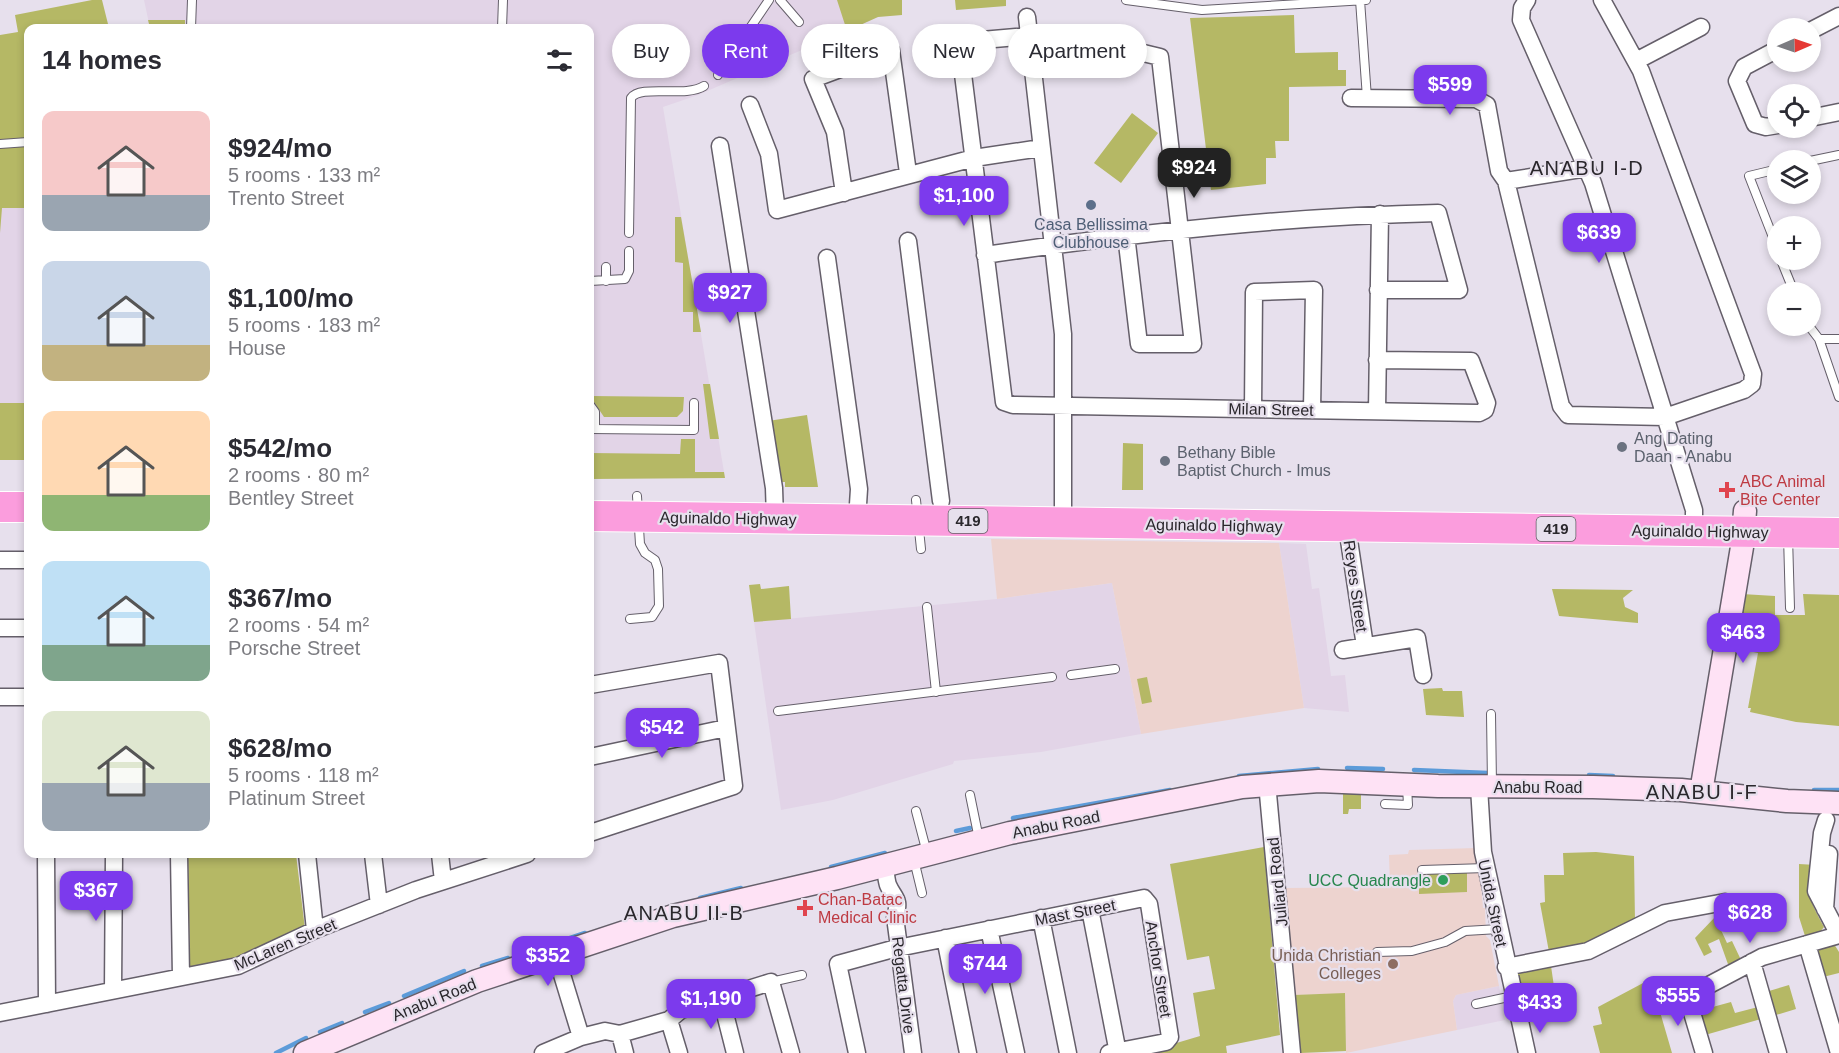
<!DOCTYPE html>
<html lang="en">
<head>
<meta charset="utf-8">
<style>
	body { margin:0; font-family:Helvetica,sans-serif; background:#f2f2f3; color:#2b2b33; height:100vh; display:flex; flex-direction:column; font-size:22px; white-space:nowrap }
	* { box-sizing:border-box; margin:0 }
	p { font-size:20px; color:#7c7c81 }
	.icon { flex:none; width:33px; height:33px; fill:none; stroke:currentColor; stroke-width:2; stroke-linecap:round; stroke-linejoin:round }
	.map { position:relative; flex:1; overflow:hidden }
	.side { position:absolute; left:24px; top:24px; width:570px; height:834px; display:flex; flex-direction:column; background:#fff; border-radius:12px; box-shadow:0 3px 9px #0003 }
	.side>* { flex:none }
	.top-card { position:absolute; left:612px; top:24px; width:570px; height:54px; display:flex; gap:12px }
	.needle { width:39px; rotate:88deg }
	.fabs { position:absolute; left:1767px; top:18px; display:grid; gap:12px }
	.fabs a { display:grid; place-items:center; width:54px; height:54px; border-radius:50%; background:#fff; box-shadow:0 3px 9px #0003; font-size:30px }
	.price { position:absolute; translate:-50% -51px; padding:0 14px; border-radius:12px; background:#7c3aed; color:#fff; font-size:20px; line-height:39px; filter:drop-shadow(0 2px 3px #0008) }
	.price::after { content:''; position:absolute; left:50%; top:36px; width:18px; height:14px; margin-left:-9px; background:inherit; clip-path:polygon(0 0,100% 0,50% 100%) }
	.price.on { background:#222; color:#fff }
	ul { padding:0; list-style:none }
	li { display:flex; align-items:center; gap:18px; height:150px; padding:0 18px }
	li span { display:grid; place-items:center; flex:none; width:168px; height:120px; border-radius:12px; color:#555 }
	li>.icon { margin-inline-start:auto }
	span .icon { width:72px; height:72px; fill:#fffc; stroke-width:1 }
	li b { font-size:26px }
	h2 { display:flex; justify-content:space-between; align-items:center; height:72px; padding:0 18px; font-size:26px }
	.chip { padding:0 21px; border-radius:27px; background:#fff; box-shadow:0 3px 9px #0003; font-size:21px; line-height:54px }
	.chip.on { background:#7c3aed; color:#fff }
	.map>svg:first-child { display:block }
	.industrial { fill:#e2d4e7 }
	.education { fill:#edd3cf }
	.green { fill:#b5b865 }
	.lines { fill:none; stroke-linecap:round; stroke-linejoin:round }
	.stream { stroke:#5c9bd9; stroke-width:4.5 }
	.lane-casing { stroke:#655f6a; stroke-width:10 }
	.street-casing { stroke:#655f6a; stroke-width:19 }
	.secondary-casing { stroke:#655f6a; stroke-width:25 }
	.highway-casing { stroke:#fff; stroke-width:32 }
	.lane { stroke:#fff; stroke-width:8 }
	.street { stroke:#fff; stroke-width:16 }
	.secondary { stroke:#fee2f5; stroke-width:22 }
	.highway { stroke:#fb9ddd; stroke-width:30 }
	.service-dot { fill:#5c6f8a; stroke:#e7e0ed; stroke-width:2 }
	.worship-dot { fill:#6b7280; stroke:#e7e0ed; stroke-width:2 }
	.health-dot { fill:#e0444e; stroke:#e7e0ed; stroke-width:2 }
	.leisure-dot { fill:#2e9e5b; stroke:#e7e0ed; stroke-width:2 }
	.education-dot { fill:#8d6e63; stroke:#e7e0ed; stroke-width:2 }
	.labels { text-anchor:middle; stroke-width:4.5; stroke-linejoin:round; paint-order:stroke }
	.shield { fill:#e7e0ed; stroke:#635e66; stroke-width:1.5 }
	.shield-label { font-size:15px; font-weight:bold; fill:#2a272c }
	.service-label { font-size:16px; fill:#4e5e75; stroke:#e7e0ed }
	.street-label { font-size:16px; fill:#2a272c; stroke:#e7e0ed }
	.worship-label { font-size:16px; fill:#5b616d; stroke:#e7e0ed; text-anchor:start }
	.health-label { font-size:16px; fill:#be3a42; stroke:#e7e0ed; text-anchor:start }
	.leisure-label { font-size:16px; fill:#27864d; stroke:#e7e0ed; text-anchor:end }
	.education-label { font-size:16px; fill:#785e54; stroke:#e7e0ed; text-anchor:end }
	.quarter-label { font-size:20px; letter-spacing:1.5px; fill:#2a272c; stroke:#e7e0ed }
</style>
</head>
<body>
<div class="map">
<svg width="1839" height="1053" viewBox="0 0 1839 1053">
	<rect width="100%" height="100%" fill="#e7e0ed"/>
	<path class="industrial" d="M144,0H876L878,17L698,95L663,107L724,472L590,471V28H150Z
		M0,107L28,108V460H0Z
		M1279,543L1306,544L1312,589L1319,588L1331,676L1345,675L1349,712L1304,708Z
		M1112,583L1141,734L1041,752L954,761L953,764L833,800L781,810L754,622L997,599Z
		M1499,986L1505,1020L1457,1030L1453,1001L1456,995Z"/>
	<path class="education" d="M991,539L1279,543L1304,708L1141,734L1112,583L997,599Z
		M1476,848V873H1480L1483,908H1485L1486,936L1490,940L1499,986L1456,995L1453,1001L1457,1030L1346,1053L1345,994L1294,995L1286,888L1390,887L1389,855L1408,854L1409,850Z"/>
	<path class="green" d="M92,0H102L109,28H28V208H2L0,233V35L18,32L15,15Z
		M837,0H902V15L878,17L847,31Z
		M955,0H1006V6L956,10Z
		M1294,15L1295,53L1338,52V70H1346V86L1289,87V141H1275L1276,158H1266V184L1211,190L1190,18Z
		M148,20H185V28H150Z
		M1132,113L1158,133L1121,183L1094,163Z
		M675,217H681L701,332H693V312H683V263L675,262Z
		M703,384H710L719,439H710Z
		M590,396L684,397L683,411L677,417H604Z
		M0,403H28V460H0Z
		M807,415L818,487H785V482H780L768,421Z
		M681,439H695V472H724L725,478L590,479V453L680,454Z
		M1123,443L1143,444V490H1122Z
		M760,584L761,589L789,586L791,619L754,622L749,585Z
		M1552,589L1633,590L1623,598L1625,607L1638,613V623L1559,616Z
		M1742,594L1775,596V615H1805L1803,594L1839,595V726L1796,722L1750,712L1751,708H1748L1758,653L1734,648Z
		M1147,677L1152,702L1142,704L1137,679Z
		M1442,688L1443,691H1462L1464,717L1426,715L1423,689Z
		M1343,791L1361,792V809H1349L1348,814H1343Z
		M1264,847L1280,1035L1226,1046L1227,1053H1143L1200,1036L1193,993L1215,989L1209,956L1187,960L1170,864Z
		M1596,852L1634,856L1635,922L1587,943L1549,952L1540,903L1545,902L1544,875H1564L1563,853Z
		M188,854H296L305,929L238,959L190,968Z
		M1799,864L1816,865C1802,888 1812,905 1824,927L1820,932L1805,936L1799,917Z
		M1467,866V892L1419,894V868Z
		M1715,917L1727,943L1732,941L1741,960L1729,967L1719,939L1708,944L1712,952L1704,956L1695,938Z
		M1834,944L1839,952V973L1823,977L1817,951Z
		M1551,966L1558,1014L1525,1020L1515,973Z
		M1645,982L1658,1005L1672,1053H1600L1593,1026L1602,1024L1598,1007Z
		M1789,985L1796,1009L1776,1015L1769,991Z
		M1345,993L1346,1051L1301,1053L1294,995Z
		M1731,1002L1735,1013L1758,1007L1761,1019L1705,1035L1698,1011Z"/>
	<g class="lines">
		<path class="stream" d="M1347,768L1383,769
			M1414,770L1488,773
			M1589,775L1613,776
			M1239,776L1318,769
			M1814,790H1839
			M1013,818L1170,790
			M956,831L970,828
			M831,867L885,853
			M700,898L741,888
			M538,949L585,933
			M482,966L508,958
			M404,996L464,971
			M365,1012L389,1003
			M320,1032L342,1023
			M276,1053L306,1038"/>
		<g class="lane-casing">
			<path id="lane" d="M780,0L799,22
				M1126,0L1202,10L1366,0
				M1360,0L1367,98
				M191,28L192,0
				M502,28L503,0
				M718,75L769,0
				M0,144L28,142
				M1810,161L1839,155
				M1778,169L1749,176L1778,250
				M629,233L631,98C641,84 685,98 704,86
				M1781,260L1794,292
				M606,267V281
				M590,281L625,279L629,271V251
				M1809,326L1819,339L1839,397
				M1819,339H1839
				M590,405L595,412V429
				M590,429L694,430V403
				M916,500L921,549
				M1788,536L1790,608
				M927,607L936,692
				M630,619L652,617L659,606L658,569L655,560L645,553L640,544L637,496
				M1071,675L1115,669
				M778,711L1052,677
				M1491,714L1492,785
				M970,795L979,839
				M1385,804L1408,805L1407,786
				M916,811L927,853
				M914,860L922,893
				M1422,870L1486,868
				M1377,952L1412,951L1445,942L1465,931L1499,929
				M771,982L802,975
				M1476,1004L1513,996"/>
		</g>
		<g class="street-casing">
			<path id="street" d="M1527,0L1522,8L1521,20L1593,183L1694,510V531
				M1027,17L1063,334V523
				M1810,31L1839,16
				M1778,49L1744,67L1737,81L1755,124L1766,127L1778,125
				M1636,61L1701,27
				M1351,98L1476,99L1487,105L1499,171L1506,181L1561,406L1568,415L1665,417L1744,390L1752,384L1753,374L1641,71L1602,0
				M750,105L769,154L777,210L974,158L1041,148
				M1810,118L1839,112
				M720,146L774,488L775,518
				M1506,181L1587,168
				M844,193L835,132L813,79L891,50L908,173
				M1126,235L1139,344H1193L1160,57L1085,39L1028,36L959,42L1004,402L1013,405L1479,413L1485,410L1487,403L1471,361L1377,360
				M908,241L941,501
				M985,255C1135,233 1286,216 1438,213L1459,290H1378
				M827,258L859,489L857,520
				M1253,409L1254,292L1314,290L1312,410
				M1377,411L1380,214
				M1347,527L1365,646
				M0,560H28
				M0,628H28
				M1343,650L1417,638L1423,675
				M590,685L719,663L734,786L590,833
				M0,697H28
				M590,757L726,728
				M1267,783L1292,1053
				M1479,787L1483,852L1527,1053
				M1826,820L1822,833L1816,891L1839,935
				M46,854L47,1004
				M179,854L181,977
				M307,854L315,930
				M373,854L379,905
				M440,854L443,881
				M884,865C886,871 886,879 888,885C894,899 901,898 895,917L913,1053
				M1090,909L1118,1053
				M1825,909L1829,854
				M1041,918L1068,1053
				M989,929L1016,1053
				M945,938L968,1053
				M1807,944L1839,1053
				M556,955L581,1037
				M1752,962L1778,1053
				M1506,967L1588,951L1665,913L1725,902
				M113,990L114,854
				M721,998L735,1053
				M0,1013L238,966L315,930L416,890L527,854
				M669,1020L679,1053
				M620,1034L625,1053
				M543,1053L581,1037L605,1031L620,1034L669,1020L681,1010L771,982L791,1053
				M857,1053L838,964L893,949L1144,898L1149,904L1170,1037L1166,1042L1109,1053
				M1704,1053L1690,1006L1692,994L1762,957L1839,935"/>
		</g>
		<g class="secondary-casing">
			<path id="secondary" d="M1701,792L1742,547L1745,511
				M305,1053L477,981L673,916L837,878L1010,833L1242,787L1319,781L1438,786L1593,787L1681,790L1787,801L1839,803"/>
		</g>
		<g class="highway-casing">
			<path id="highway" d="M0,507H28
				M590,516L1839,533"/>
		</g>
		<use href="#lane" class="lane"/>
		<use href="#street" class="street"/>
		<use href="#secondary" class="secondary"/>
		<use href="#highway" class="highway"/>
	</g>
	<circle class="service-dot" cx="1091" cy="205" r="6"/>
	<g class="worship-dot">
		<circle cx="1622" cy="447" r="6"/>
		<circle cx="1165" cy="461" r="6"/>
	</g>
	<g class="health-dot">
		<path d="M1724 481h6v6h6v6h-6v6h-6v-6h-6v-6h6z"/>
		<path d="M802 899h6v6h6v6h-6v6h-6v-6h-6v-6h6z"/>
	</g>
	<circle class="leisure-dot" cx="1443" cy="880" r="6"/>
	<circle class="education-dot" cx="1393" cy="964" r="6"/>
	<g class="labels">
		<g class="shield">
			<rect x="948.5" y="509" width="39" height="24" rx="4.5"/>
			<rect x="1536.5" y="517" width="39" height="24" rx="4.5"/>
		</g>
		<g class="shield-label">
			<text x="968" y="526">419</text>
			<text x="1556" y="534">419</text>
		</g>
		<g class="service-label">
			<text x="1091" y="230">Casa Bellissima<tspan x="1091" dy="18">Clubhouse</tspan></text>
		</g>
		<g class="street-label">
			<text transform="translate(1271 409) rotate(1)" y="6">Milan Street</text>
			<text transform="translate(728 518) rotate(1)" y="6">Aguinaldo Highway</text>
			<text transform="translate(1214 525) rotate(1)" y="6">Aguinaldo Highway</text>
			<text transform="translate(1700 531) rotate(1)" y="6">Aguinaldo Highway</text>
			<text transform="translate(1356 586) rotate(82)" y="6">Reyes Street</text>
			<text x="1538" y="793">Anabu Road</text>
			<text transform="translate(1056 824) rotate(-11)" y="6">Anabu Road</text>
			<text transform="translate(1277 882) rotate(-96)" y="6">Juliard Road</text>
			<text transform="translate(1493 903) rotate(78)" y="6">Unida Street</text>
			<text transform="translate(1075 912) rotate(-11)" y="6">Mast Street</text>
			<text transform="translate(285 944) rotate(-23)" y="6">McLaren Street</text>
			<text transform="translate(1159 969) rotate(81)" y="6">Anchor Street</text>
			<text transform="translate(904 985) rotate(83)" y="6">Regatta Drive</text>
			<text transform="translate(434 999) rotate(-22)" y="6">Anabu Road</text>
		</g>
		<g class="worship-label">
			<text x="1634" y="444">Ang Dating<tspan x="1634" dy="18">Daan - Anabu</tspan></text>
			<text x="1177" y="458">Bethany Bible<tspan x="1177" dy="18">Baptist Church - Imus</tspan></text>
		</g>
		<g class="health-label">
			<text x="1740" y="487">ABC Animal<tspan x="1740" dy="18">Bite Center</tspan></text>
			<text x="818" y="905">Chan-Batac<tspan x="818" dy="18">Medical Clinic</tspan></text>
		</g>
		<g class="leisure-label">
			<text x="1431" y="886">UCC Quadrangle</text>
		</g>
		<g class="education-label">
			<text x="1381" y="961">Unida Christian<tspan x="1381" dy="18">Colleges</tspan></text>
		</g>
		<g class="quarter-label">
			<text x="1587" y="175">ANABU I-D</text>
			<text x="1702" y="799">ANABU I-F</text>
			<text x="684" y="920">ANABU II-B</text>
		</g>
	</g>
</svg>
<div class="fabs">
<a><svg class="needle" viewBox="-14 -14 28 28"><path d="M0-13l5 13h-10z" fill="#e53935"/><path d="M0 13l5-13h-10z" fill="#7c7c81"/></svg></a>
<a><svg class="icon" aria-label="locate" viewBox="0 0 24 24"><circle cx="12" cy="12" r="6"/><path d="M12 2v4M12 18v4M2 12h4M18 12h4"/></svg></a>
<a><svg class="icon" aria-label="layers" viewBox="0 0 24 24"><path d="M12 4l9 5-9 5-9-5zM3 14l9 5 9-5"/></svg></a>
<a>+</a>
<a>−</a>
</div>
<b class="price" style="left:1450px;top:116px">$599</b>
<b class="price on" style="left:1194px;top:199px">$924</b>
<b class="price" style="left:964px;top:227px">$1,100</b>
<b class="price" style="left:1599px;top:264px">$639</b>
<b class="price" style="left:730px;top:324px">$927</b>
<b class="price" style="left:1743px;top:664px">$463</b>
<b class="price" style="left:662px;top:759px">$542</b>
<b class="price" style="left:96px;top:922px">$367</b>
<b class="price" style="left:1750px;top:944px">$628</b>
<b class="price" style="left:548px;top:987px">$352</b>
<b class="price" style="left:985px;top:995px">$744</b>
<b class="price" style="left:1678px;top:1027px">$555</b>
<b class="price" style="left:711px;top:1030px">$1,190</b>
<b class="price" style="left:1540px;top:1034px">$433</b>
<div class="top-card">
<a class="chip">Buy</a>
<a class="chip on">Rent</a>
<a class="chip">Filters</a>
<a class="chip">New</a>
<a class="chip">Apartment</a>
</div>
<section class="side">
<h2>14 homes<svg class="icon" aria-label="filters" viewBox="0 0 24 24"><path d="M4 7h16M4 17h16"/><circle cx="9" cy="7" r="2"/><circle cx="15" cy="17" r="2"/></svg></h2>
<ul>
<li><span style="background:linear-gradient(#f6c9c9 70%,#9aa5b1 0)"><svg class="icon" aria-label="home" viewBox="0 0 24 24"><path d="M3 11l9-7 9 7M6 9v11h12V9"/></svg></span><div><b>$924/mo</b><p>5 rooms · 133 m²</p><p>Trento Street</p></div></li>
<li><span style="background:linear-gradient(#c9d6e8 70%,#c2b280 0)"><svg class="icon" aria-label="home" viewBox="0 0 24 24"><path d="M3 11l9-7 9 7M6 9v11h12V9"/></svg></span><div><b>$1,100/mo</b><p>5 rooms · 183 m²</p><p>House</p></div></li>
<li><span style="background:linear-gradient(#ffd9b3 70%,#8fb573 0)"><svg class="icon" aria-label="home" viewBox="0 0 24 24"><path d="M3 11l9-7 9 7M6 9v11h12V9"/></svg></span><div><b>$542/mo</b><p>2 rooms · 80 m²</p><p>Bentley Street</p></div></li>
<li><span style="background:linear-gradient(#bfe0f5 70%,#7fa58c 0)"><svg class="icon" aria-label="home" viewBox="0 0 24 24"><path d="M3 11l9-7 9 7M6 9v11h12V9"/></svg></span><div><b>$367/mo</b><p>2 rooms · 54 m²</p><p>Porsche Street</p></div></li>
<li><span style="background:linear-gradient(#dfe7d0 60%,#9aa5b1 0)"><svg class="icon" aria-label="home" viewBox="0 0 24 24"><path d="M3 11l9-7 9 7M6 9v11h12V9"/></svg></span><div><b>$628/mo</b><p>5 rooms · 118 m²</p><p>Platinum Street</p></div></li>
</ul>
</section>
</div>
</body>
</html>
